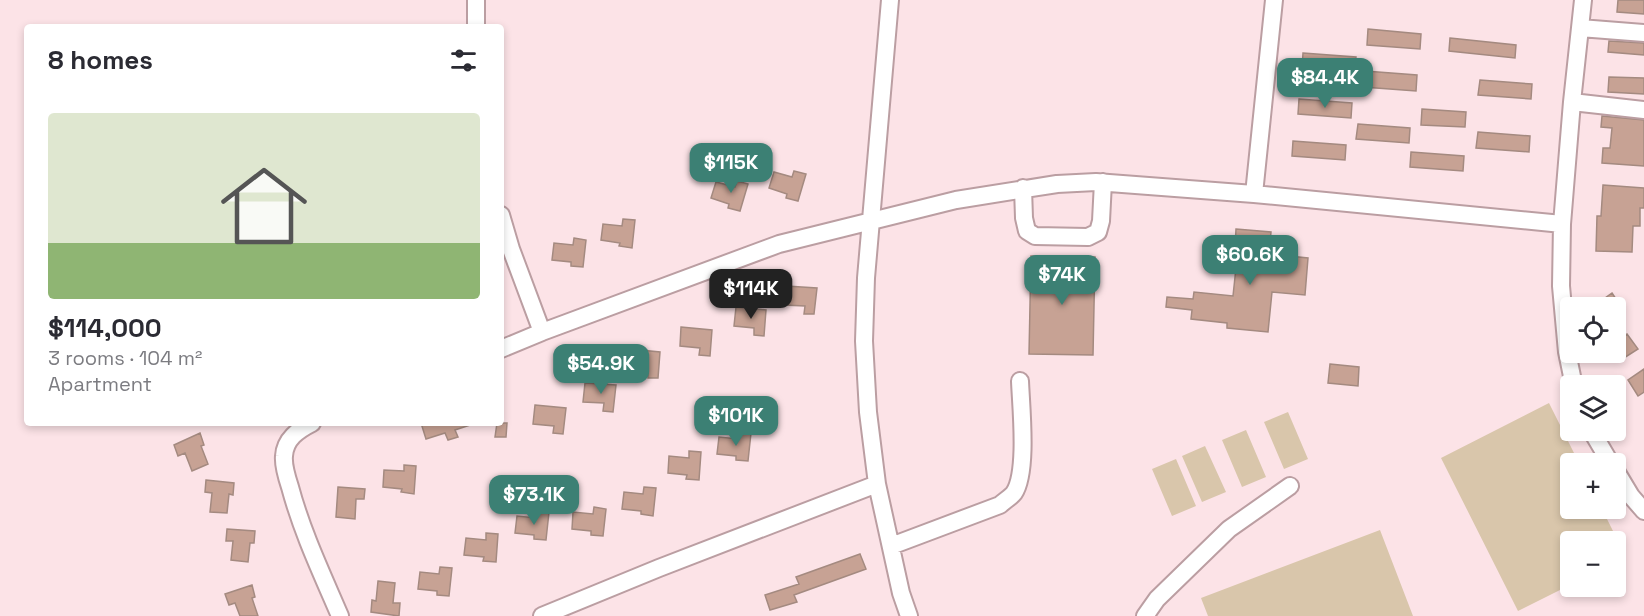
<!DOCTYPE html>
<html lang="en">
<head>
<meta charset="utf-8">
<style>
	body { margin:0; font-family:"Space Grotesk",sans-serif; background:#f7f7f7; color:#2b2b33; height:100vh; display:flex; flex-direction:column; font-size:22px; white-space:nowrap }
	* { box-sizing:border-box; margin:0 }
	p { font-size:20px; color:#7c7c81 }
	.icon { flex:none; width:33px; height:33px; fill:none; stroke:currentColor; stroke-width:2; stroke-linecap:round; stroke-linejoin:round }
	.map { position:relative; flex:1; overflow:hidden }
	.side { position:absolute; left:24px; top:24px; width:480px; height:402px; display:flex; flex-direction:column; background:#fff; border-radius:6px; box-shadow:0 3px 9px #0003 }
	.side>* { flex:none }
	.fabs { position:absolute; left:1560px; top:297px; display:grid; gap:12px }
	.fabs a { display:grid; place-items:center; width:66px; height:66px; border-radius:6px; background:#fff; box-shadow:0 3px 9px #0003; font-size:30px }
	.price { position:absolute; translate:-50% -51px; padding:0 14px; border-radius:12px; background:#3c8074; color:#fff; font-size:20px; line-height:39px; filter:drop-shadow(0 2px 3px #0008) }
	.price::after { content:''; position:absolute; left:50%; top:36px; width:18px; height:14px; margin-left:-9px; background:inherit; clip-path:polygon(0 0,100% 0,50% 100%) }
	.price.active { background:#222; color:#fff }
	ul { padding:0; list-style:none }
	li { display:grid; align-content:center; gap:12px; height:318px; padding:0 24px }
	li+li { border-top:2px solid #e1e1e2 }
	li span { display:grid; place-items:center; height:186px; border-radius:6px; color:#555 }
	li>.icon { margin-inline-start:auto }
	span .icon { width:108px; height:108px; fill:#fffc; stroke-width:1 }
	li b { font-size:26px }
	h2 { display:flex; justify-content:space-between; align-items:center; height:72px; padding:0 24px; font-size:26px }
	.map>svg:first-child { display:block }
	.green { fill:#d9c6ab }
	.building { fill:#c7a294; stroke:#a48a80; stroke-width:1.5 }
	.lines { fill:none; stroke-linecap:round; stroke-linejoin:round }
	.minor-casing { stroke:#bb9ea2; stroke-width:20 }
	.minor { stroke:#fff; stroke-width:16 }
</style>
</head>
<body>
<div class="map">
<svg width="1644" height="616" viewBox="0 0 1644 616">
	<rect width="100%" height="100%" fill="#fce3e7"/>
	<path class="green" d="M1549,403L1579,463L1570,464V508L1602,509L1626,557L1616,563V542H1570V585L1518,611L1441,458Z
		M1288,412L1308,459L1284,469L1264,422Z
		M1246,430L1266,477L1242,487L1222,440Z
		M1205,446L1226,492L1202,502L1182,456Z
		M1176,459L1196,506L1172,516L1152,469Z
		M1380,530L1413,616H1208L1201,598Z"/>
	<path class="building" d="M1618,0H1644V14L1617,12Z
		M1368,29L1421,34L1420,49L1367,45Z
		M1450,38L1516,45L1515,58L1449,51Z
		M1609,41L1644,43V55L1608,52Z
		M1303,53L1356,57L1354,73L1302,69Z
		M1365,71L1417,75L1416,91L1363,87Z
		M1609,77L1644,78V94L1608,92Z
		M1480,80L1532,84L1531,99L1478,95Z
		M1299,99L1352,103L1351,118L1298,114Z
		M1422,109L1466,112L1465,127L1421,125Z
		M1602,116L1644,120V166L1602,163L1603,148H1610L1612,128L1601,127Z
		M1358,124L1410,128L1409,143L1356,139Z
		M1478,132L1530,136L1529,152L1476,148Z
		M1293,141L1346,145L1345,160L1292,156Z
		M1411,152L1464,156L1463,171L1410,167Z
		M794,171L806,174L798,201L786,198L787,194L769,188L774,172L792,177Z
		M737,181L748,184L740,211L728,208L729,204L711,198L716,182L735,187Z
		M1603,185L1644,188V208H1640V226H1633L1632,252L1596,251L1597,216H1601Z
		M623,219L635,220L632,248L619,246L620,243L601,240L603,224L622,226Z
		M1236,229L1271,232L1269,254L1308,258L1305,295L1272,292L1268,332L1227,328V323L1191,319L1192,310L1166,307L1167,297L1193,299L1194,292L1233,296L1238,249L1235,248Z
		M574,238L586,240L583,267L571,266V262L552,260L554,243L573,245Z
		M1031,256L1095,257L1093,355L1029,354Z
		M786,286L817,288L814,314H804L805,306L784,305Z
		M1612,293L1622,308H1591Z
		M736,307L766,310L764,336L754,335V328L734,326Z
		M681,327L712,330L710,356L699,355L700,348L680,346Z
		M1627,334L1638,349L1624,358L1616,345V341Z
		M630,349L660,352L658,378H648V370L628,368Z
		M1330,364L1359,367L1358,386L1328,383Z
		M1644,369V392L1638,396L1628,380Z
		M585,383L616,385L613,412L603,411L604,403L583,402Z
		M535,405L566,408L563,434L553,433L554,426L533,424Z
		M421,423H469L470,425L455,430L458,437L448,440L445,433L426,439Z
		M497,423H507L506,437H495Z
		M739,432L751,433L748,461L736,460V456L717,454L719,437L738,439Z
		M200,433L204,445L201,446L208,464L192,471L185,453L178,456L174,445Z
		M689,451L701,452L699,480L686,479L687,475L668,473L669,456L689,458Z
		M404,465L416,466L414,494L401,492L402,489L383,487L384,470L404,471Z
		M206,480L234,483L233,495L229,494L227,513L210,512L212,493L205,492Z
		M338,487L365,489L364,499H356L355,519L336,517Z
		M644,487L656,488L653,516L641,514V511L622,509L624,492L643,494Z
		M594,507L606,509L603,536L591,535V531L572,529L573,512L593,514Z
		M537,511L549,512L546,540L534,539V535L515,533L517,516L536,518Z
		M227,529L255,531L254,543H250L248,562L231,560L233,541H226Z
		M486,533L498,534L496,562L483,561L484,557L464,555L466,538L486,540Z
		M860,554L866,569L794,595L797,602L770,610L765,595L799,584L796,577Z
		M440,567L452,568L449,596L437,595V591L418,589L420,572L439,574Z
		M378,581L395,583L393,603H400L399,616L371,612L372,600L376,601Z
		M252,585L255,597L252,598L258,616H240L235,603L229,605L225,594Z"/>
	<g class="lines">
		<g class="minor-casing">
			<path id="minor" d="M890,0L866,278L864,341L868,412L877,484L901,593L909,616
				M476,27V0
				M1580,28L1644,33
				M1572,102L1644,110
				M1023,188L1024,218L1027,231L1035,236L1088,237L1098,232L1101,221L1103,182
				M1254,194L1274,0
				M501,215L511,249L542,332
				M501,349L542,332L779,244L956,200L1057,184L1096,182L1254,194L1562,224
				M1574,386L1567,352L1561,286L1562,224L1572,102L1583,0
				M312,423C298,430 285,439 284,456C283,466 287,478 290,487C302,532 322,574 340,616
				M1591,430L1611,464
				M1616,471L1631,496L1644,511
				M891,546L1000,505C1004,501 1011,497 1014,493C1028,472 1021,407 1020,381
				M542,616L659,568L877,484
				M1145,616L1157,599L1229,529L1290,486"/>
		</g>
		<use href="#minor" class="minor"/>
	</g>
</svg>
<div class="fabs">
<a><svg class="icon" aria-label="locate" viewBox="0 0 24 24"><circle cx="12" cy="12" r="6"/><path d="M12 2v4M12 18v4M2 12h4M18 12h4"/></svg></a>
<a><svg class="icon" aria-label="layers" viewBox="0 0 24 24"><path d="M12 4l9 5-9 5-9-5zM3 14l9 5 9-5"/></svg></a>
<a>+</a>
<a>−</a>
</div>
<b class="price" style="left:1325px;top:109px">$84.4K</b>
<b class="price" style="left:731px;top:194px">$115K</b>
<b class="price" style="left:1250px;top:286px">$60.6K</b>
<b class="price" style="left:1062px;top:306px">$74K</b>
<b class="price active" style="left:751px;top:320px">$114K</b>
<b class="price" style="left:601px;top:395px">$54.9K</b>
<b class="price" style="left:736px;top:447px">$101K</b>
<b class="price" style="left:534px;top:526px">$73.1K</b>
<section class="side">
<h2>8 homes<svg class="icon" aria-label="filters" viewBox="0 0 24 24"><path d="M4 7h16M4 17h16"/><circle cx="9" cy="7" r="2"/><circle cx="15" cy="17" r="2"/></svg></h2>
<ul>
<li><span style="background:linear-gradient(#dfe7d0 70%,#8fb573 0)"><svg class="icon" aria-label="home" viewBox="0 0 24 24"><path d="M3 11l9-7 9 7M6 9v11h12V9"/></svg></span><div><b>$114,000</b><p>3 rooms · 104 m²</p><p>Apartment</p></div></li>
</ul>
</section>
</div>
</body>
</html>
